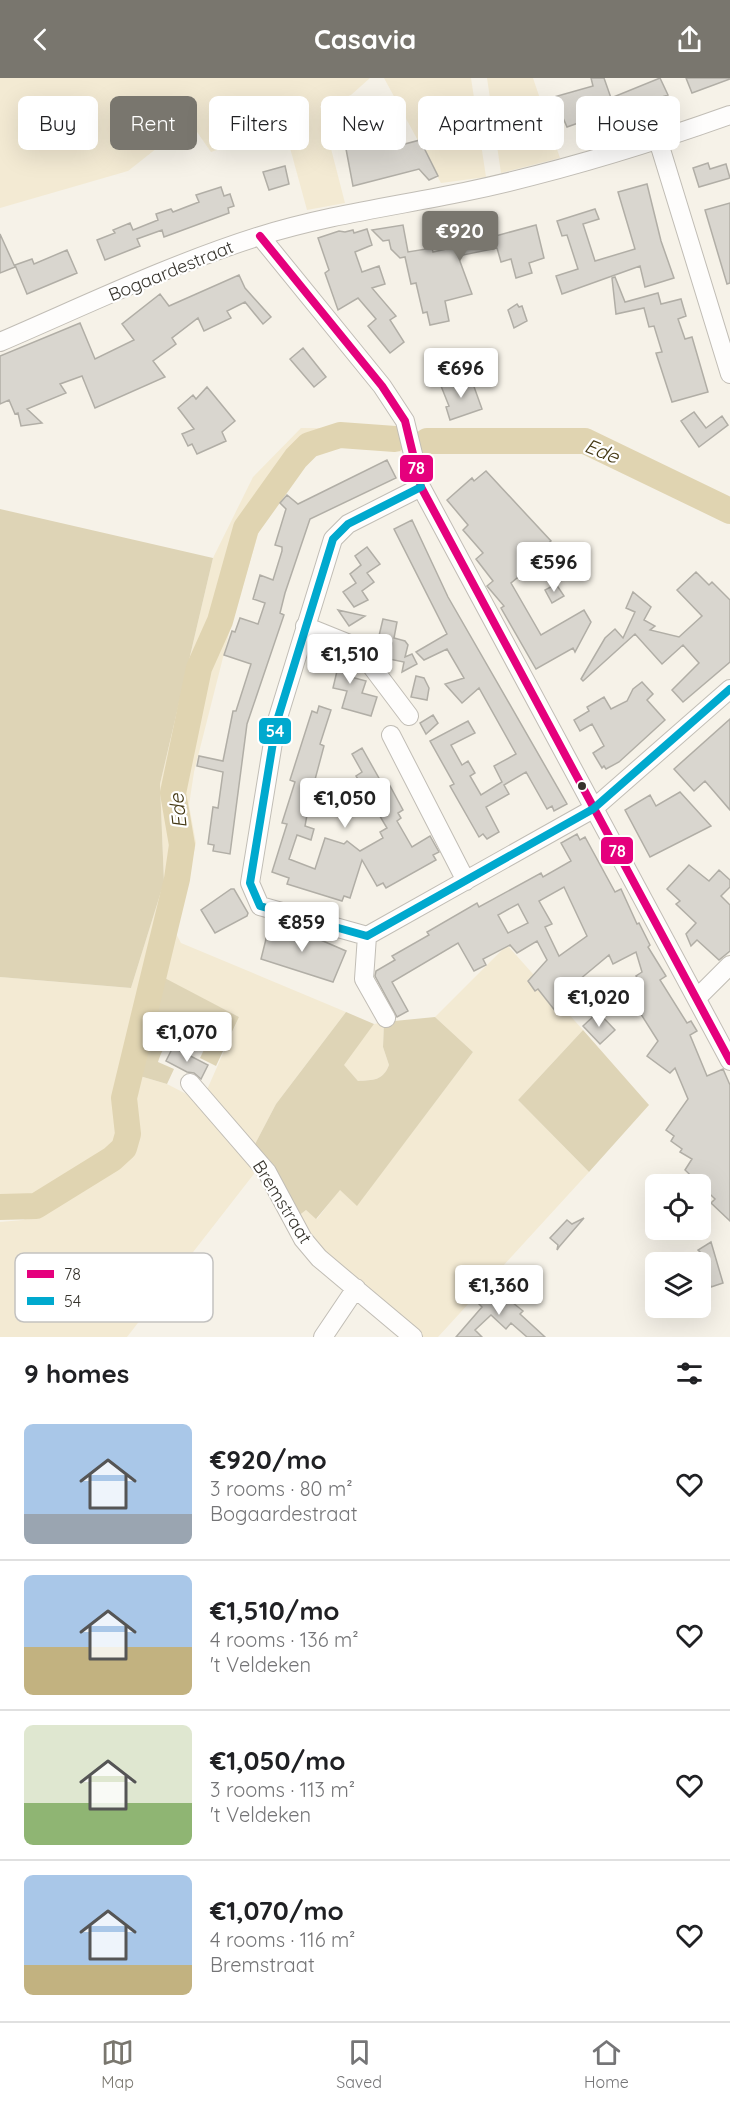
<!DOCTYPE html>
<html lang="en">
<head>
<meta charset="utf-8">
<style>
	body { margin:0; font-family:Quicksand,sans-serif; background:#f6f6f6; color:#202124; height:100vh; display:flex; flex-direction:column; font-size:22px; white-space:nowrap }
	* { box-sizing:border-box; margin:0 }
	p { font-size:20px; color:#757577 }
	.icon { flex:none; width:33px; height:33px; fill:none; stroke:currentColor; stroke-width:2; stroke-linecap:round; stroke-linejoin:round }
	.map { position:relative; height:1259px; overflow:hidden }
	.sheet { display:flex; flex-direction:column; background:#fff; flex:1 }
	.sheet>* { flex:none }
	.top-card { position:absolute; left:18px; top:18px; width:694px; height:54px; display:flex; gap:12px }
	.controls { position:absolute; left:645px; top:1096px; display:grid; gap:12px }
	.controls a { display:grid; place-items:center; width:66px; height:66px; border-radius:9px; background:#fff; box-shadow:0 6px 24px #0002; font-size:30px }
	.price { position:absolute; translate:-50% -51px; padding:0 14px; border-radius:6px; background:#fff; color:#222; font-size:20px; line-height:39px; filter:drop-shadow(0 2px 3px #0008) }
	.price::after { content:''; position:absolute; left:50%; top:36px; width:18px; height:14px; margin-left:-9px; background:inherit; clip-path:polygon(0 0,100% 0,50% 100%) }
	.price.active { background:#79766e; color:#fff }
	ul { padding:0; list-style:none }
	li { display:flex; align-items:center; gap:18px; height:150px; padding:0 24px }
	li+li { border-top:2px solid #e0e0e0 }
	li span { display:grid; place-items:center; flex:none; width:168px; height:120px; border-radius:9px; color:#555 }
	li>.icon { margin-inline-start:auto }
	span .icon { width:72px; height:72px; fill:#fffc; stroke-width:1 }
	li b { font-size:26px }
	h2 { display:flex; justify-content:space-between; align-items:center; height:72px; padding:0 24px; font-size:26px }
	.pill { padding:0 21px; border-radius:9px; background:#fff; box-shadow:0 6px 24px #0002; font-size:21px; line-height:54px }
	.pill.active { background:#79766e; color:#fff }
	header { display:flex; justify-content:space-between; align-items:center; height:78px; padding:0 24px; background:#79766e; color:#fff; font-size:27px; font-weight:800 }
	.menu { display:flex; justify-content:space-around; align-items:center; height:84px; border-top:2px solid #e0e0e0; background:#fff; font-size:16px; color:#757577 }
	.menu a { display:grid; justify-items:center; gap:3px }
	.menu .active { color:#79766e }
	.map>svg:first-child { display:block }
	.green { fill:#f3ead3 }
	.forest { fill:#ded4b6 }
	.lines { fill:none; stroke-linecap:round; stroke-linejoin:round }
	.river { stroke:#e0d4b1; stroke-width:26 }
	.building { fill:#d9d6cf; stroke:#b1aea6; stroke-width:1.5; fill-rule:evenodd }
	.minor-casing { stroke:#c1bdb5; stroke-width:20 }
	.minor { stroke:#fefdfc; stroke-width:18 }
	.bus-1-casing { stroke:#fff; stroke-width:12 }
	.bus-2-casing { stroke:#fff; stroke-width:12 }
	.bus-1 { stroke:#e5007d; stroke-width:8 }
	.bus-2 { stroke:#00a9ce; stroke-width:8 }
	.bus-dot { fill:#36332c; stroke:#fff; stroke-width:2 }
	.labels { text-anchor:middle; stroke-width:4.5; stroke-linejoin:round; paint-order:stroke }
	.street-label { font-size:18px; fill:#36332c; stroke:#fff }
	.water-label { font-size:20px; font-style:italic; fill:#443813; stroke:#fff }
	.key { fill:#fff; stroke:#c3c2c0; stroke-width:1.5 }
	.key-label { font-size:16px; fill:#36332c }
	.line-badge { stroke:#fff; stroke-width:2 }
	.badge-label { font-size:16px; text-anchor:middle; font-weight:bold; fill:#fff }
</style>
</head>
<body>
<header><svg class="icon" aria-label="back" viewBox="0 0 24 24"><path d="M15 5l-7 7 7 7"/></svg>Casavia<svg class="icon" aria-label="share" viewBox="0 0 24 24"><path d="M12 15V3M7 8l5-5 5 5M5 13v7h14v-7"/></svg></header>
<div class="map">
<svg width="730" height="1259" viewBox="0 0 730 1259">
	<rect width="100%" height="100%" fill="#f6f2e8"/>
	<path class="green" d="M0,0H370L351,17L320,28L345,125L307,132L284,48L211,74L190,44L128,93L0,130Z
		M384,0H471L486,99L441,105Z
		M487,0H533L560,80L501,95Z
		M301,350L399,351L405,374L319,368L259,453L231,548L194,694L189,727L196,765L175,854L181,865L346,934L276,1026L254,1068L206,1014L239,939L157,897L152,917L140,913L124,983L118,1054L114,1067L104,1079L28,1123H0V899L131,910L164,804L160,706L213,480L253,399Z
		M507,867L583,952L518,1022L589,1094L438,1259H422L321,1172L297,1139L306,1132L317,1141L340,1111L357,1127L473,974L435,939Z
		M384,944L383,969L389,987C383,1003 373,1002 358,1003L343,987L374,946Z
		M133,996L167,1006L198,1022L257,1092L127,1259H0V1144L23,1142L49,1130L118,1087L130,1075L134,1059L131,1034Z"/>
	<path class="forest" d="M0,431L213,480L160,706L164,804L131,910L0,899Z
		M157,896L239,939L216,988L200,980L213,953L196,944L189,961C169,963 164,965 158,984L174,991L167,1006L133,996Z
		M346,934L374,946L344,987L358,1003C373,1002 383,1003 389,987L383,969L384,944L435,939L473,974L357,1128L340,1112L316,1141L306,1132L297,1139L254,1068L276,1026Z
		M583,952L649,1027L589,1094L518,1022Z"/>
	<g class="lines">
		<path class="river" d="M427,363H585L730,433
			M0,1129L36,1128L112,1081L124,1070L128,1056L124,1020L177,801L182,767L173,715L199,590L220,543L246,450L296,380L309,367L340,357L395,361"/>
	</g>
	<path class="building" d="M591,0H604L611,20L660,0L668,17L662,19L665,24L652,30L651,27L633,35L629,27L567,49L554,19L593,8Z
		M686,0H730V1L692,15Z
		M380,47L386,71L420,62L438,98L429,102L419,91L353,108L346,71L368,65L364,52Z
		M708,85L710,91L726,86L730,100L699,109L693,90Z
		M285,88L289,106L269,112L263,94Z
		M647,106L661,163L674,200L645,209L640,188L562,216L556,198L578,191L567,157L562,158L557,143L595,131L599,141L583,146L595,183L635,171L618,114Z
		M221,109L224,118L230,116L234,128L228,130L229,135L164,159L162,152L137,161L140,168L105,182L97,162L115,155L113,152L130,145L133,152L158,142L156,136L171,131L173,134L199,124L196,117Z
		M730,125V205L727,206L705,132Z
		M489,142L492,159L536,147L544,180L529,185L532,195L516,200L511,181L501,184L497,170L458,178L472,216L445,223L449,243L430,247L427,234L423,235L416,205L411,206L405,179L400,180L391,171L389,162L383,163L372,152L403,147L408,174L432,170L433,174L455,169L458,177L452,151Z
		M367,151L372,167L355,174L362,194L379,188L385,206L372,210L396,238L390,242L404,264L390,275L368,248L376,241L358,220L338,232L325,195L329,192L318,160L339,153L345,154L353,152L354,155Z
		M0,156L15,189L0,195Z
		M67,172L77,195L27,216L15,187L32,181L34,186Z
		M239,197L245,210L271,239L263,246L245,224L227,233L231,240L204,253L198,240L172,260L176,266L153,283L165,299L95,330L82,298L60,306L66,315L27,331L42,345L21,348L18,335L15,336L9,322L0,326V278L80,245L95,281L134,262L122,246L160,216L169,228Z
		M615,199L625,224L658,215L661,226L681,221L686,238L678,241L685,261L692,259L708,314L672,324L656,275L662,274L654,248L649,249L644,230L616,236L612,200Z
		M517,226L519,229L522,228L527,243L514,250L508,232Z
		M303,270L326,299L314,309L290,281Z
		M466,300L467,304L472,303L482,331L450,342L446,329L449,328L441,308Z
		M207,309L235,343L222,354L226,363L197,376L192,366L188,368L182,356L194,351L178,330L193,317L196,321Z
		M694,334L706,350L722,338L728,347L699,369L681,343Z
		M387,382L396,400L310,441L285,515L280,535L284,537L247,646L230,776L213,773L214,767L208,766L213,729L218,730L223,694L197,688L199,678L223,683L233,633H236L251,586L224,577L232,553L235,554L240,540L258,546L265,525L253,521L260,497L273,502L282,473V469L275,467L286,431L280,425L287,417L298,426Z
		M486,393L551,463L538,473L543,479L511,505L541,557L584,532L591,544L575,574L573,570L536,591L501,530L504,528L487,508L493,503L476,481L483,475L463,452L468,447L447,422L472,400L474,403Z
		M412,442L448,519L567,726L554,733L552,728L547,731L526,694L504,707L509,716L486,729L499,754L487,761L483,756L479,759L450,708L454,706L430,663L468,643L475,655L451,667L462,687L468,683L475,695L470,698L481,717L502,704L494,688L516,676L479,610L462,625L445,606L464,600L447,571L424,582L416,574L447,556L394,451Z
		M367,469L380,486L367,495L374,504L362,513L368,522L354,529L343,514L356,505L350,496L361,487L355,478Z
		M696,494L709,507L712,504L730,522V584L683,624L672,612L699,585L683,567L662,586L635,556L583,603L581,601L605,560L615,551L623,560L635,534L626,530L633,514L651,529L644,542L655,548L650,552L679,559L702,538L677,512Z
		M556,506L564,518L552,525L545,512Z
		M338,532L365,538L349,548Z
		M383,541L397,544L394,560L405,563L408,567L405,579L412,576L417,586L402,594L404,584L389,581L392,565L378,562Z
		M328,570L343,575L340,584L355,588L351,599L366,603L362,615L377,619L371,638L342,630L347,613L333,610L337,593L323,588Z
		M416,598L424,600L429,610L427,622L411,619Z
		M642,604L653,616L647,622L665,642L619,684L606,691L604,688L602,690L593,675L604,668L592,646L580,653L574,642L589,633L587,629L604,619L611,631L627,623L633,611Z
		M319,628L331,632L320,666L324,668L313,709L316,710L307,737L305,748L314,751L311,762L297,757L289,781L315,791L325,760L344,766L347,763L360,773L383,760L380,754L387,750L356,698L362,694L352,676L362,670L384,709L389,706L403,732L398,735L401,740L397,743L412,769L430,758L439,774L433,777L436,782L386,810L383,805L377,808L362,782L350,820L344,818L342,823L287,806L289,800L272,794L287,746L282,745L295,704L290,702L312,633L317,635Z
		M433,637L438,645L426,656L420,645Z
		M730,641V732L705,703L694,713L674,691Z
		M680,714L711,748L650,779L625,732L650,717L656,728Z
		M577,756L580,762L585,759L615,814L621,811L637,846L639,845L650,867L648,869L666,898L660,902L687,945L691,943L697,953L690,957L707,998L723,991L730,1007V1143L711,1125L715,1121L685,1092L692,1081L680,1074L682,1071L671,1063L674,1058L666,1052L688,1021L675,990L670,995L647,978L658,963L625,911L639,902L636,898L642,894L636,874L613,886L609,877L561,917L568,925L556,934L538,911L535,913L528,903L547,882L537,863L517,875L510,867L483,881L486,887L474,893L458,865L392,904L408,933L397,939L375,898L376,893L395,882L392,878L429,857L427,854L477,825L479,829L541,795L543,799L571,783L561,765ZM564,809L587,858L559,878L545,849L552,846L539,823ZM518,826L528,845L508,855L498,837Z
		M689,787L709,803L719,792L730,802V809L721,818L730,827V873L719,882L697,862L691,868L686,856L696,845L676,826L680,823L667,811Z
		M231,811H234L248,835L247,838L215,855L201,832Z
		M270,845L300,853L346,873L333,904L261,881Z
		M598,934L615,952L600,966L583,948Z
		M173,969L208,987L201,1001L194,995L187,994L166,983Z
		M584,1140L559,1169L557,1172L558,1167L550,1160L567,1142L572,1146Z
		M711,1164L723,1205L711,1209L704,1185L710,1183L698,1172Z
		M492,1208L523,1233L520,1236L545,1259H527L511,1245L506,1251L491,1237L475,1252L482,1259H456L482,1229L477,1224Z"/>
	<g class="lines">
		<g class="minor-casing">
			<path id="minor" d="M658,62L730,296
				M260,158L382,308L405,343L421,409L730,983
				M0,264C86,227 171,186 260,158C327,137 396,128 464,114C555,95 643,68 730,37
				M421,409L348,446L333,461L276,646L250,805L260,828L367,858L593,731L730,611
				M305,548L357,569L409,638
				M391,657L466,803
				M367,858L364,901L386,940
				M698,919L730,887
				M190,1005L267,1094L303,1161L319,1180L413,1259
				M323,1259L356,1210"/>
		</g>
		<use href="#minor" class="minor"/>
		<g class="bus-1-casing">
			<path id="bus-1" d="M260,158L382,308L405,343L421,409L730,983"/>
		</g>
		<g class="bus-2-casing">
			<path id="bus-2" d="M421,409L348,446L333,461L276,646L250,805L260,828L367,858L593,731L730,611"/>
		</g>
		<use href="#bus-1" class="bus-1"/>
		<use href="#bus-2" class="bus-2"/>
	</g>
	<circle class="bus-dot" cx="582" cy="708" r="5"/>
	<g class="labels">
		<g class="street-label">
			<text transform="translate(171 193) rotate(-22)" y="6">Bogaardestraat</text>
			<text transform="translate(282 1124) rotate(58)" y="6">Bremstraat</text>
		</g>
		<g class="water-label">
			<text transform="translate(602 373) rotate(22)" y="7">Ede</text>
			<text transform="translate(178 733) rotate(-96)" y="7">Ede</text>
		</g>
	</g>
	<rect x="15" y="1175" width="198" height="69" rx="9" class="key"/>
	<rect x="27" y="1192" width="27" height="8" fill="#e5007d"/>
	<rect x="27" y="1219" width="27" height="8" fill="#00a9ce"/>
	<g class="key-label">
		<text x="64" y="1202">78</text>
		<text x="64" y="1229">54</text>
	</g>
	<g class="line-badge">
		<rect x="399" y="376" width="35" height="29" rx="6" fill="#e5007d"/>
		<rect x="258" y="639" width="34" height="28" rx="6" fill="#00a9ce"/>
		<rect x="600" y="758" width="34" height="29" rx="6" fill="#e5007d"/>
	</g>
	<g class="badge-label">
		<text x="416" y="396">78</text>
		<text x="275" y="659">54</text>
		<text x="617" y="779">78</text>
	</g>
</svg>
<div class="controls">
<a><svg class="icon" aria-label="locate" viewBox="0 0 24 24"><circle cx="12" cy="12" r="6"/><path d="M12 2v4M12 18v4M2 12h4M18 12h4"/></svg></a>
<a><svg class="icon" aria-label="layers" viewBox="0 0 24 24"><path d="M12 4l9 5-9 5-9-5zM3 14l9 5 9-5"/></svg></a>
</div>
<b class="price active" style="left:460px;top:184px">€920</b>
<b class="price" style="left:461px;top:321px">€696</b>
<b class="price" style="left:554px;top:515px">€596</b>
<b class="price" style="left:350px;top:607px">€1,510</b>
<b class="price" style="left:345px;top:751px">€1,050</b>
<b class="price" style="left:302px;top:875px">€859</b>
<b class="price" style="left:599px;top:950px">€1,020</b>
<b class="price" style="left:187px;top:985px">€1,070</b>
<b class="price" style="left:499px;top:1238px">€1,360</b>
<div class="top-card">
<a class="pill">Buy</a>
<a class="pill active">Rent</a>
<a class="pill">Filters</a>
<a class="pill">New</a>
<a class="pill">Apartment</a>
<a class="pill">House</a>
</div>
</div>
<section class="sheet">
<h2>9 homes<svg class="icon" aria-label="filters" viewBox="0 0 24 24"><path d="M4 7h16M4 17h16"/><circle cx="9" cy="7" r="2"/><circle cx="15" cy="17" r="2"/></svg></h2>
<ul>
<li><span style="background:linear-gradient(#a9c7e8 75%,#9aa5b1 0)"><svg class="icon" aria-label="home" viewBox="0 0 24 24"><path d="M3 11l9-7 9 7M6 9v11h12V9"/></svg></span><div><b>€920/mo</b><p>3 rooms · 80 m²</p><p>Bogaardestraat</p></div><svg class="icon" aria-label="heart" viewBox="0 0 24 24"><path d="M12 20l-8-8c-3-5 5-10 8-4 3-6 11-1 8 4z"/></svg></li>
<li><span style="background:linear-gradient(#a9c7e8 60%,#c2b280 0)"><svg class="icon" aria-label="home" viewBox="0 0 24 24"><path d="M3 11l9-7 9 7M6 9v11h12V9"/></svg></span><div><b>€1,510/mo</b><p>4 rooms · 136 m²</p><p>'t Veldeken</p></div><svg class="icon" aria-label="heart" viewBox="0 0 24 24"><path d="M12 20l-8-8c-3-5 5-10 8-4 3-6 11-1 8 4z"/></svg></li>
<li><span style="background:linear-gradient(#dfe7d0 65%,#8fb573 0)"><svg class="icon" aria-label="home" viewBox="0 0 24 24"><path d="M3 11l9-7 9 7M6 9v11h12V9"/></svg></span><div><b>€1,050/mo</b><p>3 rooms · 113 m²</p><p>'t Veldeken</p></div><svg class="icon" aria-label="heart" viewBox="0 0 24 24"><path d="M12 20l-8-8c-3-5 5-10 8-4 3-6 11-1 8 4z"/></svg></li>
<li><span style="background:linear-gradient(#a9c7e8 75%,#c2b280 0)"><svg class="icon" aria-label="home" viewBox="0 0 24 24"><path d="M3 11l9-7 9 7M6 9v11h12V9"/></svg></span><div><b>€1,070/mo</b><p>4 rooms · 116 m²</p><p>Bremstraat</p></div><svg class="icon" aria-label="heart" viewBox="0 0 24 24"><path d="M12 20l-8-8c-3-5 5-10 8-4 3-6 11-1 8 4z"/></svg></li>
</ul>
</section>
<nav class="menu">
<a class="active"><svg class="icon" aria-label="map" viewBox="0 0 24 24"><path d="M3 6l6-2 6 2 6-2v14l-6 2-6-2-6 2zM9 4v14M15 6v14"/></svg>Map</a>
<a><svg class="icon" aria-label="saved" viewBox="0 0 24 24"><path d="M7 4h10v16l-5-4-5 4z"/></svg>Saved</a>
<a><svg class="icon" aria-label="home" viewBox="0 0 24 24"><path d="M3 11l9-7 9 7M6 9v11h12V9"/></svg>Home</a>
</nav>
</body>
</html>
